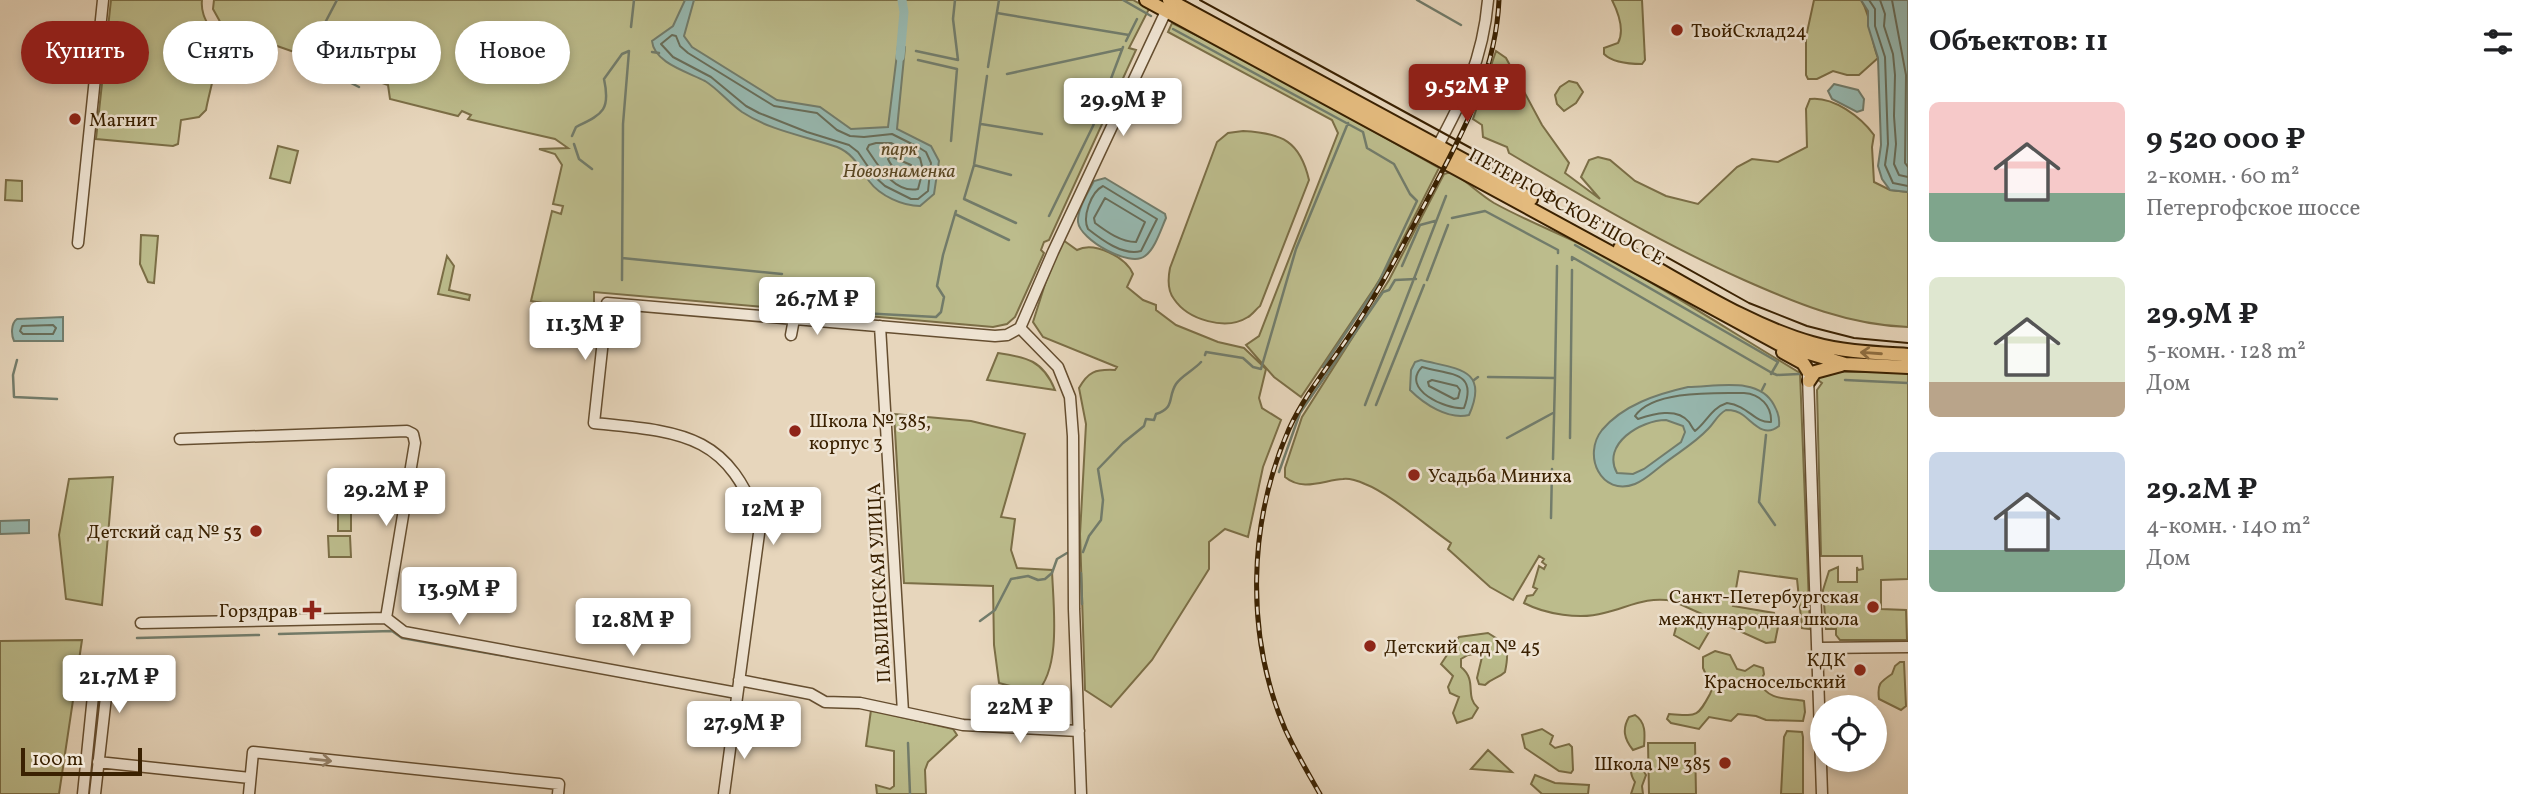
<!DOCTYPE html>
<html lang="ru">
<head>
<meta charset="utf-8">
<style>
	body { margin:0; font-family:Vollkorn,serif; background:#f6f6f6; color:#202124; height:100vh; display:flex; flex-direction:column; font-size:26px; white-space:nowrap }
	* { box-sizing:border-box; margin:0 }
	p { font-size:23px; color:#757577 }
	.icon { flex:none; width:38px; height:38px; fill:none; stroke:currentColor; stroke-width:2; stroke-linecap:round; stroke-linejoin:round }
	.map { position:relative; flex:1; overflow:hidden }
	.sheet { display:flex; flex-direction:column; background:#fff; width:630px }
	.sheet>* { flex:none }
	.banner { position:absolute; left:21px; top:21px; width:665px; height:63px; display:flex; gap:14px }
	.buttons { position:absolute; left:1810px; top:695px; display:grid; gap:14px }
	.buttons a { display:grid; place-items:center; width:77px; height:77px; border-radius:50%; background:#fff; box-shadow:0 4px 10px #0003; font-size:35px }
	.scale { position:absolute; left:21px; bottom:18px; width:121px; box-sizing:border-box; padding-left:7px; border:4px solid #3a2101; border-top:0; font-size:19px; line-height:24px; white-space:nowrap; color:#3a2101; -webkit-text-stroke:5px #efe4d3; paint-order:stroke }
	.price { position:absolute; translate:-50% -60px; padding:0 16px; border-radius:7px; background:#fff; color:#222; font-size:23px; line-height:46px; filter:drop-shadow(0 2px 4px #0008) }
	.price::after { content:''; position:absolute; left:50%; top:42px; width:21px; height:16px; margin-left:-10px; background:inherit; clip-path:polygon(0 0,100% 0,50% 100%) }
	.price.on { background:#8f2418; color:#fff }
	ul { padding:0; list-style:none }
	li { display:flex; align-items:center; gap:21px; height:175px; padding:0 21px }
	li span { display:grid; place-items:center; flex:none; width:196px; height:140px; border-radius:10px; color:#555 }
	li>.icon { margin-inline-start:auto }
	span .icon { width:84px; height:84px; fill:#fffc; stroke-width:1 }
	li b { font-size:30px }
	h2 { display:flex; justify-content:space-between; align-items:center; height:84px; padding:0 21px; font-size:30px }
	.chip { padding:0 24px; border-radius:32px; background:#fff; box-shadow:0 4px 10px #0003; font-size:24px; line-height:63px }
	.chip.on { background:#8f2418; color:#fff }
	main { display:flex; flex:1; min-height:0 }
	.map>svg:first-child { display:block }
	.green { fill:#bcbc8c; stroke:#7b6e46; stroke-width:2 }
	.water { fill:#97b9b1; stroke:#727c6b; stroke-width:2; fill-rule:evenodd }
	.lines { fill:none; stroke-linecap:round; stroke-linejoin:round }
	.shore { stroke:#686d59; stroke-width:2 }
	.stream { stroke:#727c6b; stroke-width:2.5 }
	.canal { stroke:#97b9b1; stroke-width:9 }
	.minor-casing { stroke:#654e30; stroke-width:13 }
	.major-casing { stroke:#3a2101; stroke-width:16 }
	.minor { stroke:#efe4d3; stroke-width:10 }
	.major { stroke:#e4bb7e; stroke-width:12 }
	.tram { stroke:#3a2101; stroke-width:2 }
	.rail-casing { stroke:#3a2101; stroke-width:5 }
	.rail { stroke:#efe4d3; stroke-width:2.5; stroke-dasharray:8; stroke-linecap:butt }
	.oneway { stroke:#8f6e40 }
	.oneway2 { stroke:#94826a }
	.poi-dot { fill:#8f2418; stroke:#efe4d3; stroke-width:2.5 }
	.labels { text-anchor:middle; stroke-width:5; stroke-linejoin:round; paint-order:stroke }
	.poi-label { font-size:19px; fill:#3a2101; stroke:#efe4d3; text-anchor:start }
	.park-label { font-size:19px; font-style:italic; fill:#5a4824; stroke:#efe4d3 }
	.street-label { font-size:19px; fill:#3a2101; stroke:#efe4d3 }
</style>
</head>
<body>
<main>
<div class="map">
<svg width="1908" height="794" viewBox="0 0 1908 794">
	<rect width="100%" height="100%" fill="#e7d6bc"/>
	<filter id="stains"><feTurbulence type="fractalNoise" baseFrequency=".00286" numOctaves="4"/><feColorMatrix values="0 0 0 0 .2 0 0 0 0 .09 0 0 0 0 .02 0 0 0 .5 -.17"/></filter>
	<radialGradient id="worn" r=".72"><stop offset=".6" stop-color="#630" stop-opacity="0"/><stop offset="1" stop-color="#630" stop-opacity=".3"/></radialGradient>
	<path class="green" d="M111,0H202C200,18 212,27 216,42C220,60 209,92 206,110L199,117L181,120L178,144L173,146L96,139Z
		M214,0H1133L1149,9L1129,48L1136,50L1049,240L1044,242L1041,250L1044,253L1015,317L1007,324L993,327L594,292V308L560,306L531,301L552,211L561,214L563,206L553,204L562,165L555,154L539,149L568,148L555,139L468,119L471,115L462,111L458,116L390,99L388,85L223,27L213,9Z
		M1612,0H1642L1645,60L1642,64C1629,64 1613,63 1604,54V48L1618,43C1625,30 1618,12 1612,0Z
		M1814,0H1861C1872,17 1869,36 1878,58L1859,75H1847L1833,71L1817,79H1808L1806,75V37Z
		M1172,23L1248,61L1439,168L1396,253L1375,287L1301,397L1274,377L1246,345L1259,336L1338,133L1332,120L1168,32Z
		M1496,51L1506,58L1542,125L1569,163L1565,173L1600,199L1581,177L1589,160L1598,157L1610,160L1635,181L1666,196L1698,204L1737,167L1752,159L1778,162L1807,147L1806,109L1810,99C1833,96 1861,117 1874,135L1872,147L1874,182L1890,190L1908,192V327C1849,325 1798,304 1744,280C1663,244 1585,198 1509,153L1507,147L1483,137L1482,125L1473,119Z
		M1569,81L1577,83L1583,92L1576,103L1564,111L1557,104L1555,95L1560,87Z
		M1243,131C1282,133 1300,141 1309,180L1260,306C1256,309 1252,315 1248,317C1226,331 1188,320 1174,299C1167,290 1168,278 1170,268L1217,142L1228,133Z
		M278,146L298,151L290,183L270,178Z
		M1451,172C1467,181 1479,194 1494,203C1530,223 1567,236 1604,256C1671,292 1735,334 1800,373L1810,629L1802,628L1797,579L1739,571L1733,606L1774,613L1778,627L1775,642L1766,643L1673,601C1647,596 1629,607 1604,613C1580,620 1545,614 1524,603L1527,596L1533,595L1537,589L1533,587L1539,566L1544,569L1546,565L1542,562L1544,559L1539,556L1513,600L1490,587L1448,549L1451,543C1428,527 1389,493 1365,484C1359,481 1349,478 1343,479C1324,480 1303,492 1285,477V468L1302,417L1389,280L1444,174Z
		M6,180L22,181V201L5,200Z
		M141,235L158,236L154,283L148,282L140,264Z
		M1063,240L1077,250C1094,241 1126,257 1133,274L1127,287L1143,300L1156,305V310L1176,325L1218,342L1244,348L1266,369L1259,398L1262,408L1281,420L1263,467L1248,537L1225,529L1209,542V569L1152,660L1111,707L1085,690L1080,534L1086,424L1079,388C1088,372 1095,369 1115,370L1117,367L1043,337L1033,322L1046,281Z
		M447,256L454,266L449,290L470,295L469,300L438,294Z
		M998,353C1026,357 1043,360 1055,390L987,380Z
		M1825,372H1908V579L1881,580V609L1906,610L1907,640H1840L1836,635V629H1826L1823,590L1829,571L1838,567V582H1857V567L1858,570L1863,569L1862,556H1821L1817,390L1822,383L1818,380V375Z
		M894,414L971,421L1025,434L1001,517L1015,519L1011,550L1017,568L1052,570C1053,604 1062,668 1036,693L999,683L994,645L993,586L904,583Z
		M113,477L102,605L66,599L59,535L69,479Z
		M338,487H351V531H338Z
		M328,536H350L351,557H329Z
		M1679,616L1709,632L1699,649L1674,635Z
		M1488,633C1508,645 1510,648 1505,672C1499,678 1492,678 1485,685L1479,684L1477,678L1482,657L1479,653L1468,655L1461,659V667C1478,681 1464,696 1478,708L1472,718L1457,723L1453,713L1459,697L1450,693L1448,687L1453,676L1441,664L1459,637Z
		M82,640L59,794H0V641Z
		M1715,651L1730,655L1737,669L1745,671L1754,665L1763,668L1764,674L1760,682C1767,701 1788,698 1804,701L1805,712L1803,721L1766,720L1756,716L1738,714L1731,721L1709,717L1699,729L1671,723L1667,719L1669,714C1697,716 1697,718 1710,694C1713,687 1714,686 1712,678L1707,677L1703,668V657Z
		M1900,662H1904L1906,706L1901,710L1879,699C1877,684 1880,682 1892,674L1895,666Z
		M871,710L953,729L957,735L928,762L925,770L926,794H877L876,785L890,789L894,786V751L866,746Z
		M1635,715C1646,722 1645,734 1644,746L1633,750C1624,739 1622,729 1629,717Z
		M1542,729L1553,736L1550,744L1555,748L1569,744L1572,747L1573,770L1571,773L1559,771L1525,748L1522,735Z
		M1787,731L1802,732L1803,737V794H1781L1784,737Z
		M1648,743H1695L1696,794H1649Z
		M1488,750L1512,772L1471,769Z
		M1638,761L1646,775L1642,786L1643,794H1631L1635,782C1631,776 1629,770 1633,763Z
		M1535,775L1555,783L1589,785L1588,794H1542L1531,784Z"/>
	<path class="water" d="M685,0H694L684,36L692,47L777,100L820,107L851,129L888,127L898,46L905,47L897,129L931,146L939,161L934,194L920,206C903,206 880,196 869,181C859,167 854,154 837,147C805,136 771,131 742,112C729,103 718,89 705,81C688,72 654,63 652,41L673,26Z
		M1861,0H1908V192L1890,190L1882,179L1878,166L1881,145L1878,58L1868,26V11Z
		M1834,84L1858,90L1864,99L1863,110L1857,112L1832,99L1828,91Z
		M1105,178L1165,214L1166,218C1161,229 1155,249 1145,256C1130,268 1080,240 1078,222C1077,210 1088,192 1094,181Z
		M63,317V341H14C11,335 11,323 17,319Z
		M1421,360C1456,369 1490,368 1469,415C1448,420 1424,404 1410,390L1411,370L1415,362Z
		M1688,387C1716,387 1759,376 1774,405C1778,412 1780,418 1779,426C1764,438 1754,423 1743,415C1738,411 1732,410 1726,410C1717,415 1715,422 1708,429C1694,444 1677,453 1661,466C1652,473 1645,480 1635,484C1601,497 1582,455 1602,430C1623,405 1657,394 1688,387ZM1666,420L1683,426L1685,432L1681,442L1644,469L1633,474L1617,473C1601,444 1641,420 1666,420Z
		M29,520V533L0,534V521Z"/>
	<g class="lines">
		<path class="shore" d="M1869,0L1875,9V26L1885,57L1888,144L1885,165L1893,183L1908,186
			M1880,0L1885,14L1884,26L1893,54L1895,75L1894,116L1896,144L1894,164L1899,175L1908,177
			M1892,0L1906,75L1905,163L1908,167
			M672,35L676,36L680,46L688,53L774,106L817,113L837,130L850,136L864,137L892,134L918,147L926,152L931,163L928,191L918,199H911L885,186L875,177L858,152L849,145L807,132L759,113L746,106L711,77L673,57L661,44Z
			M876,143H891L920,158L923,170L918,189C894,194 878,165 867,149L869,145Z
			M890,156L911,165V176C901,177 892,168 888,159Z
			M1103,186L1157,219L1141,251C1123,256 1102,240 1088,229C1082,217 1091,192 1103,186Z
			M1105,198L1145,222L1136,242C1121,242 1107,232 1095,223L1094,218Z
			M53,325L56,328L53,334H23L20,331L22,326Z
			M1422,367C1450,375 1478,371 1464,408C1446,410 1400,389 1422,367Z
			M1432,380L1457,386L1460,390L1458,398L1454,399L1429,386L1428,382Z
			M1744,393C1760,394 1772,406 1771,422C1754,423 1749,406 1727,403C1711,408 1707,422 1695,431C1692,428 1691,425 1689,422C1677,407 1653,414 1638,419L1635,416C1653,390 1715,393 1744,393Z"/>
		<path class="stream" d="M1123,0L1151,16
			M1417,0L1461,25
			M997,13L1129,35
			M631,27L634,0
			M1173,29L1363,132L1367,148L1394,164L1410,194L1417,201L1377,286L1323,367
			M1126,41L1137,19
			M916,51L958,60L953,19L955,0
			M652,52L659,53
			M323,58L327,43L326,21L337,0
			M918,60L957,69L951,141
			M297,63L323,72
			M988,67L999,0
			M1007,74L1122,49
			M987,76L974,165L964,199L1016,223
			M343,79L359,87
			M981,124L1042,134
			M572,136L576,127C602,114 611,111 604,79L622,54L629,51
			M574,144L579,159L592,169
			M974,165L1011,175
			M956,211L955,214L1009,240
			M1049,216L1093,126L1123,47
			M1452,218L1485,211L1558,250V253
			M1575,245L1778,362L1771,374
			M622,258L782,274
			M1572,260V257L1772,373L1777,375L1799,374
			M1402,266L1420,225L1435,221
			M622,280L623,124L629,51
			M1427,280L1448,225
			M842,312L936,317L941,312L944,297L937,286L943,255L955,214
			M795,313L833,311
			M1205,355L1206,352L1243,358L1253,367L1261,369L1296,249L1348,123
			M17,360L13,375L14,397L57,399
			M1488,377L1555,378L1557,266
			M1474,380L1478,377
			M1845,380L1908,383
			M1762,390L1765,384
			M1365,405L1446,196
			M1376,405L1424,285
			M1766,435L1759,502L1775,525
			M1507,438L1553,413
			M1570,438L1572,270
			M1553,459L1555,378
			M1279,472L1300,413L1383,292L1389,290L1395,280L1416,279
			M1551,518L1552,469
			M1083,552L1089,536L1101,520L1103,500L1098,469L1123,443L1144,426L1146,419L1154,420L1156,414C1176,407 1167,398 1176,384C1181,376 1194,370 1201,362
			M1081,573L1082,604
			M980,621L995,610L1011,579L1028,576L1038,580L1045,579L1052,573L1057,559L1067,553
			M279,634L392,631L402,638L521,659
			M137,638L259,635
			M908,743L910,794"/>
		<path class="canal" d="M900,57L904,12L902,0"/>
		<g class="minor-casing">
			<path id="minor" d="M1435,151C1463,100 1483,59 1488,0
				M78,243L103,0
				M880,326L903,712
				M1020,328L1058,367L1070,397L1073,436L1074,609L1081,794
				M1020,328L1053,252L1168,7
				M791,335L794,319
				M1808,376L1822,794
				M180,439L407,431L413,434L415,443L386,618
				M141,623L386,618L404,632L737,693
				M1819,648L1908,647
				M739,680L811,694L825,702L860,703L963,725L1079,731
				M98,762L250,778
				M83,794L94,686L102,680L107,688L95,794
				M249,794L253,752L559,784L558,794
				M724,794L760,526C729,433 682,432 594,423L607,303L995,336L1007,335L1020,328"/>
		</g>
		<g class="major-casing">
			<path id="major" d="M1146,0L1779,344L1845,364L1908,367
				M1169,0L1473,165L1531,199
				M1620,248C1682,281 1745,324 1812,343C1843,352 1876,353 1908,355
				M1783,352L1803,363L1808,371
				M1809,381L1815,372L1841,365"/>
		</g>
		<use href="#minor" class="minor"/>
		<use href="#major" class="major"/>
		<path class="tram" d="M1200,0L1480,153L1749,303L1807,326L1854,338L1908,343"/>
		<g class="rail-casing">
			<path id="rail" d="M1320,794C1308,773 1295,751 1285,729C1245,635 1248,522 1289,429C1306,392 1333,361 1355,327C1385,281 1410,232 1436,183C1467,125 1496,68 1499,0"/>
		</g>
		<use href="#rail" class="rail"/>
	</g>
	<defs><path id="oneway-shaft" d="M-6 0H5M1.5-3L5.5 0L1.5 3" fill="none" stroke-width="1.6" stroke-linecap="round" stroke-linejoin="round" transform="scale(1.75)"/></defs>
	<use class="oneway" href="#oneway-shaft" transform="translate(1871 353) rotate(-176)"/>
	<use class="oneway2" href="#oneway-shaft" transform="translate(321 760) rotate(6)"/>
	<g class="poi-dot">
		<circle cx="1677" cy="30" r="7"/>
		<circle cx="75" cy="119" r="7"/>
		<circle cx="795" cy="431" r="7"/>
		<circle cx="1414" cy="475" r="7"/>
		<circle cx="256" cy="531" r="7"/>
		<circle cx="1873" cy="607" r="7"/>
		<path d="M308.5 599.5h7v7h7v7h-7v7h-7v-7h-7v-7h7z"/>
		<circle cx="1370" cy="646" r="7"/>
		<circle cx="1860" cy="670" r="7"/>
		<circle cx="1725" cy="763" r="7"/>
	</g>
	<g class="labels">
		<g class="poi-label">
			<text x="1691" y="37">ТвойСклад24</text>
			<text x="89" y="126">Магнит</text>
			<text x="809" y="427">Школа № 385,<tspan x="809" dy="22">корпус 3</tspan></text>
			<text x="1428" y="482">Усадьба Миниха</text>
			<text x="242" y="538" text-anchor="end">Детский сад № 53</text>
			<text x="1859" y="603" text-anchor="end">Санкт-Петербургская<tspan x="1859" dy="22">международная школа</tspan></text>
			<text x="298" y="617" text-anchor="end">Горздрав</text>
			<text x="1384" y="653">Детский сад № 45</text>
			<text x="1846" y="666" text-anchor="end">КДК<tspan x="1846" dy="22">Красносельский</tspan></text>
			<text x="1711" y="770" text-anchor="end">Школа № 385</text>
		</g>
		<g class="park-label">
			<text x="899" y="155">парк<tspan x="899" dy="22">Новознаменка</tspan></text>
		</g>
		<g class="street-label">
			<text transform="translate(1567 206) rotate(29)" y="7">ПЕТЕРГОФСКОЕ ШОССЕ</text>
			<text transform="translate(878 583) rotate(-93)" y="7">ПАВЛИНСКАЯ УЛИЦА</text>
		</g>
	</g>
	<rect width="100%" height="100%" filter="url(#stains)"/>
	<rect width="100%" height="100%" fill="url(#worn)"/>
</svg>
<div class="buttons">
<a><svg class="icon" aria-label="locate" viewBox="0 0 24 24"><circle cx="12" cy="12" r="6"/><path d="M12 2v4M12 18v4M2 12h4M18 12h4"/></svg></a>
</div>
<div class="scale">100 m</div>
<b class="price on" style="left:1467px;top:124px">9.52M ₽</b>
<b class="price" style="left:1123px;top:138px">29.9M ₽</b>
<b class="price" style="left:817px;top:337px">26.7M ₽</b>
<b class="price" style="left:585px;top:362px">11.3M ₽</b>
<b class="price" style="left:386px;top:528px">29.2M ₽</b>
<b class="price" style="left:773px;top:547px">12M ₽</b>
<b class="price" style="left:459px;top:627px">13.9M ₽</b>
<b class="price" style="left:633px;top:658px">12.8M ₽</b>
<b class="price" style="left:119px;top:715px">21.7M ₽</b>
<b class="price" style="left:1020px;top:745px">22M ₽</b>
<b class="price" style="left:744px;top:761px">27.9M ₽</b>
<div class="banner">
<a class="chip on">Купить</a>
<a class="chip">Снять</a>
<a class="chip">Фильтры</a>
<a class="chip">Новое</a>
</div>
</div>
<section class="sheet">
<h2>Объектов: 11<svg class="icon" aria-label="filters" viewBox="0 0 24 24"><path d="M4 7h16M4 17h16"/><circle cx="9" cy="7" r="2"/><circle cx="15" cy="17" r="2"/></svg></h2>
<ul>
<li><span style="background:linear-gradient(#f6c9c9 65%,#7fa58c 0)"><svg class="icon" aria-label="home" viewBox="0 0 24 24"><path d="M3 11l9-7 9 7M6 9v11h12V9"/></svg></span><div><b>9 520 000 ₽</b><p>2-комн. · 60 m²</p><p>Петергофское шоссе</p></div></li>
<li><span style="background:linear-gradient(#dfe7d0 75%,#b9a48a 0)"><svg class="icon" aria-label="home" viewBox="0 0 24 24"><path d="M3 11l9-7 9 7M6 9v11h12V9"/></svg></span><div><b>29.9M ₽</b><p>5-комн. · 128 m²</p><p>Дом</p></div></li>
<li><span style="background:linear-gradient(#c9d6e8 70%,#7fa58c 0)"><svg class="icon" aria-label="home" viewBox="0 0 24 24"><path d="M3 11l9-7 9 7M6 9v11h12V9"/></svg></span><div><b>29.2M ₽</b><p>4-комн. · 140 m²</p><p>Дом</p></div></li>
</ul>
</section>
</main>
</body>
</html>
